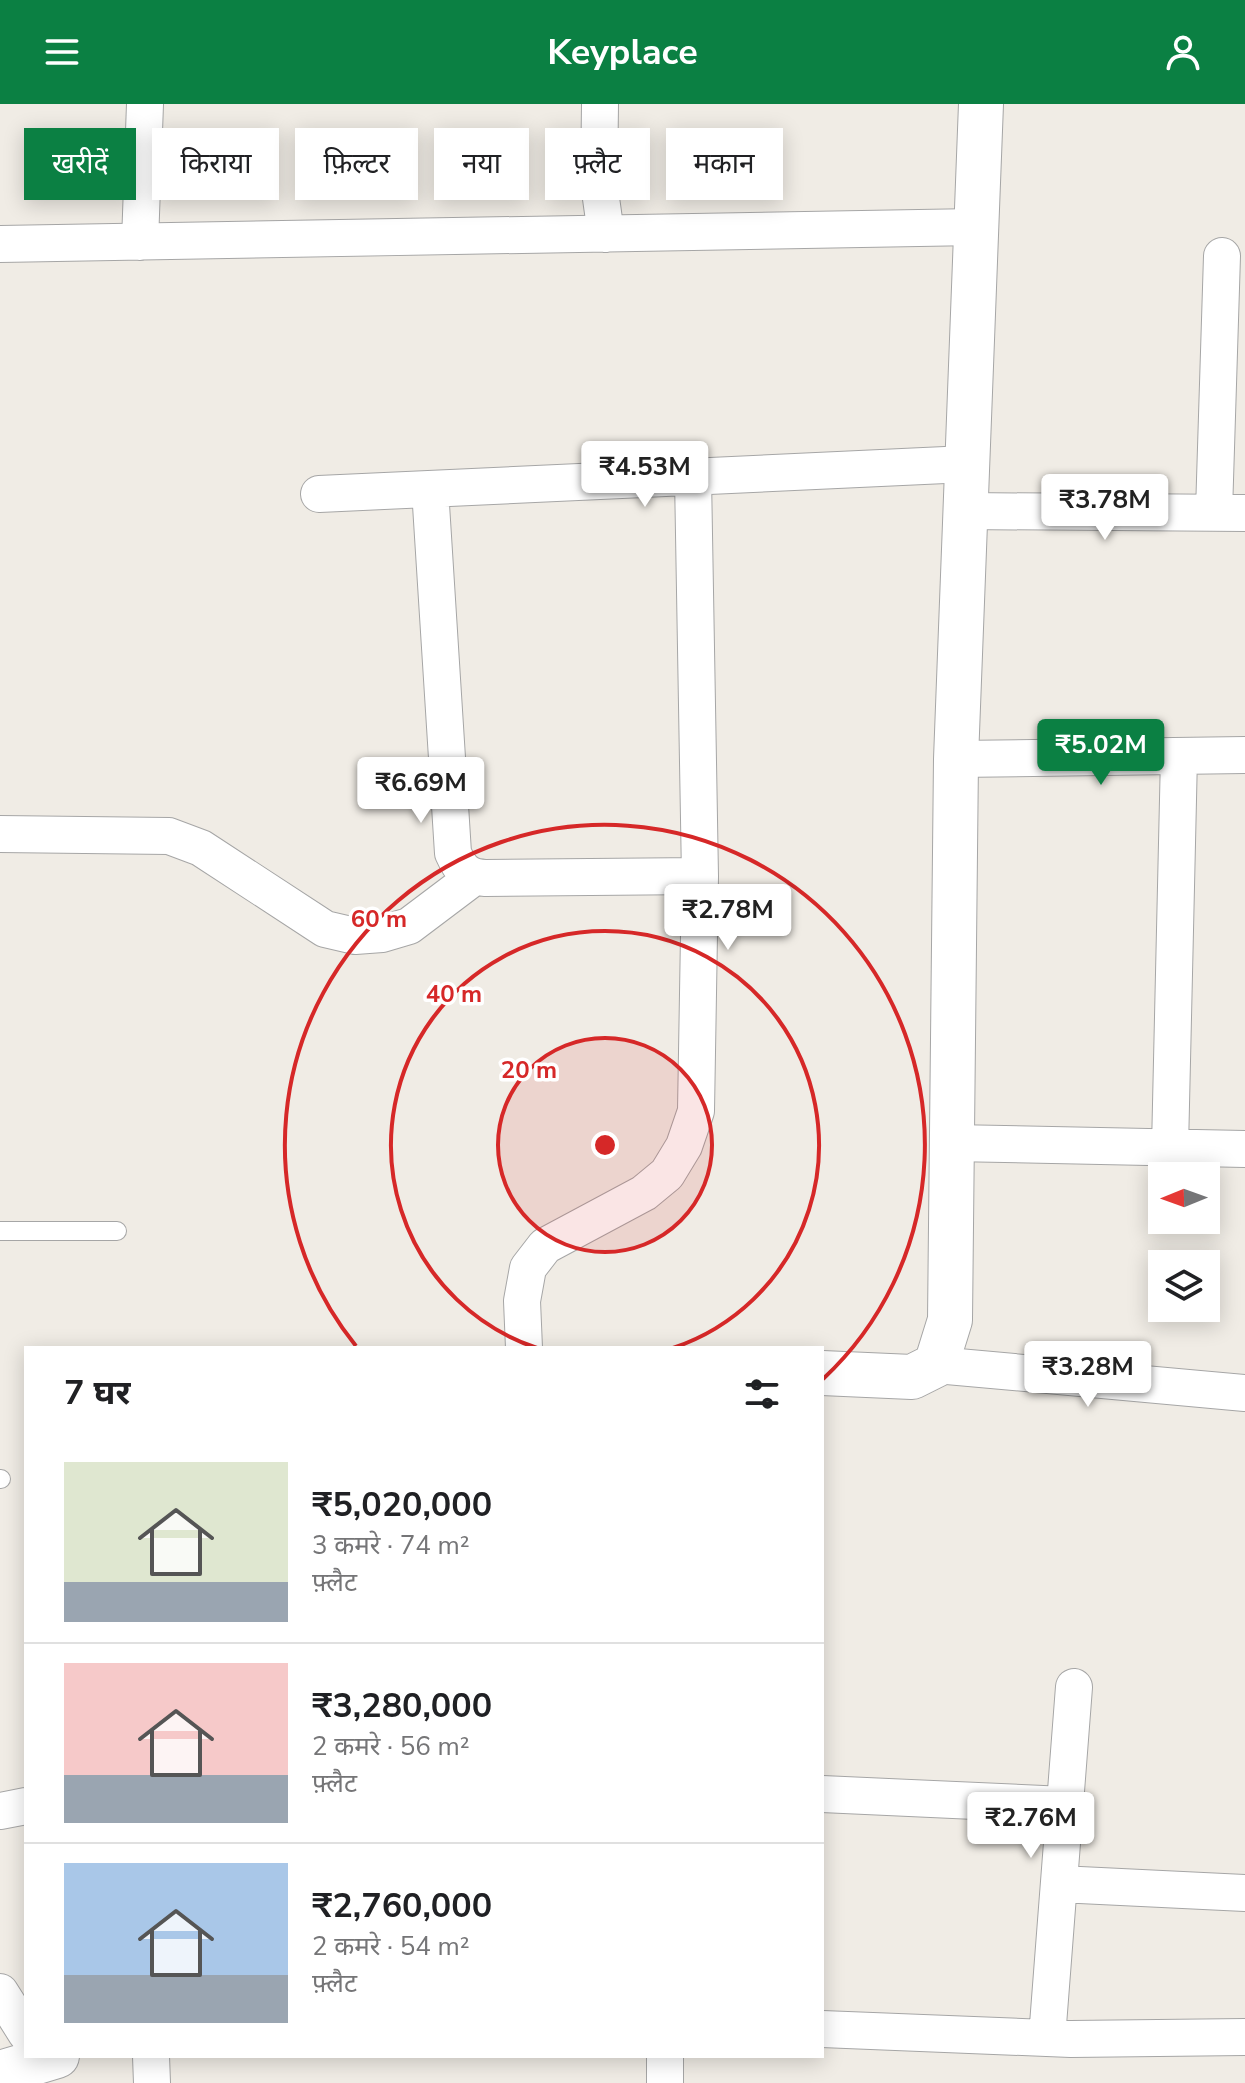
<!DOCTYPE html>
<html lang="hi">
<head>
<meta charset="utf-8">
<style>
	body { margin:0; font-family:"Nunito Sans","Noto Sans Devanagari",sans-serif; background:#f6f6f6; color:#202124; height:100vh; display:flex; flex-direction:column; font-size:30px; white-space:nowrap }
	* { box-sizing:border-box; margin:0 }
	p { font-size:26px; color:#757577 }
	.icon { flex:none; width:44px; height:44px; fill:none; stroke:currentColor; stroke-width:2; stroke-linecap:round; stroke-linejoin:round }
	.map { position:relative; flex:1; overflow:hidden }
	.sheet { position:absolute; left:24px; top:1242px; width:800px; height:712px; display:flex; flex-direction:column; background:#fff; border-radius:0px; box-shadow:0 4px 20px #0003 }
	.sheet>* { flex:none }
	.banner { position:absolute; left:24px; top:24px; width:800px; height:72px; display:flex; gap:16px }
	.needle { width:52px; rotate:269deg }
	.controls { position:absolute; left:1148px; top:1058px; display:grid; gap:16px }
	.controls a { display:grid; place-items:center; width:72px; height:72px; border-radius:0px; background:#fff; box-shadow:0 4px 20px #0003; font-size:40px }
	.price { position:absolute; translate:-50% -68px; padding:0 18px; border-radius:8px; background:#fff; color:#222; font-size:26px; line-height:52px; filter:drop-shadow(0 2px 4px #0008) }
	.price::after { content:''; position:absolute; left:50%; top:48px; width:24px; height:18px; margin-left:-12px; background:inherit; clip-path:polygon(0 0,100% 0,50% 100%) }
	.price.current { background:#0b8043; color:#fff }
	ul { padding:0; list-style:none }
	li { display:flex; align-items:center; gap:24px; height:200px; padding:0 40px }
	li+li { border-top:2px solid #e0e0e0 }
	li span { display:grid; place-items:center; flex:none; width:224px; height:160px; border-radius:0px; color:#555 }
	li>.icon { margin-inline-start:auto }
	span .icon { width:96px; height:96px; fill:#fffc; stroke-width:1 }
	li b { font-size:34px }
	h2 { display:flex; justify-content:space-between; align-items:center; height:96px; padding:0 40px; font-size:34px }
	.tag { padding:0 28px; border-radius:0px; background:#fff; box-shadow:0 4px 20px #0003; font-size:28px; line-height:72px }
	.tag.current { background:#0b8043; color:#fff }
	header { display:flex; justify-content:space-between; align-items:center; height:104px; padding:0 40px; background:#0b8043; color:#fff; font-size:36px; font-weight:700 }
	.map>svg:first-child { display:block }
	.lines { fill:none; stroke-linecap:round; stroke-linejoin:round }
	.service-casing { stroke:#a6a6a6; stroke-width:20 }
	.minor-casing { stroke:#a6a6a6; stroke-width:38 }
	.tertiary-casing { stroke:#a6a6a6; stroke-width:46 }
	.service { stroke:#fff; stroke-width:18 }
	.minor { stroke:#fff; stroke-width:36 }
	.tertiary { stroke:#fff; stroke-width:44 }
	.ring { fill:none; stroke:#d62828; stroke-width:4 }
	.centre { fill:#d62828; stroke:#fff; stroke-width:4 }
	.ring-label { font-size:24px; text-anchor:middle; font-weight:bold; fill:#d62828; stroke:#fff; stroke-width:7; stroke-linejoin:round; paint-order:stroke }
</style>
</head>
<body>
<header><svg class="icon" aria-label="menu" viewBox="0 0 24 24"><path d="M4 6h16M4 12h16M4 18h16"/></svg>Keyplace<svg class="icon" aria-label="person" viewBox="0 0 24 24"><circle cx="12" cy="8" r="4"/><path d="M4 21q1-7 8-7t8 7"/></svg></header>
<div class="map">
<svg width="1245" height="1979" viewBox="0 0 1245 1979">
	<rect width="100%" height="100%" fill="#f0ece5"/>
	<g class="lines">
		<g class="service-casing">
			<path id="service" d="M0,1127H117
				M0,1375H1"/>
		</g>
		<g class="minor-casing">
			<path id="minor" d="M600,0L599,80L606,130
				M140,138L145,0
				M0,140L976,123
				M430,385L453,749C460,765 467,773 485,774L700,772
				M319,390L967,360
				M965,407L1245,409
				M1214,408L1222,152
				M956,655L1245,651
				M0,730L169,732L201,744L325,825L355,832L382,830L409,822L474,773
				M951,1039L1245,1045
				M1170,1044L1179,652
				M524,1244L522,1197L528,1164L545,1142L644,1089L667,1070L684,1042L696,1007L700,772L693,373
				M936,1261L1245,1289
				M822,1690L1065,1701
				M0,1707L26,1702
				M1059,1780L1245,1789
				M0,1888L26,1929
				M822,1925L1071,1935L1245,1933
				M1047,1934L1074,1583
				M151,1952L152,1979
				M665,1952V1979"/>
		</g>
		<g class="tertiary-casing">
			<path id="tertiary" d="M822,1269L912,1273L936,1261L950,1216L956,655L981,0
				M0,1969L57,1952"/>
		</g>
		<use href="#service" class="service"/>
		<use href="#minor" class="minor"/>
		<use href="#tertiary" class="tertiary"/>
	</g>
	<circle cx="605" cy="1041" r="107" fill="#d62828" fill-opacity=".12"/>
	<g class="ring">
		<circle cx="605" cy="1041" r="107"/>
		<path d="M537 1244A214 214 0 1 1 673 1244"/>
		<path d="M356 1242A320 320 0 1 1 823 1275"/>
	</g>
	<circle cx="605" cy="1041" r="12" class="centre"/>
	<g class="ring-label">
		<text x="379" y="823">60 m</text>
		<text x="454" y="898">40 m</text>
		<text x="529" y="974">20 m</text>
	</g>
</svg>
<div class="controls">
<a><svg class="needle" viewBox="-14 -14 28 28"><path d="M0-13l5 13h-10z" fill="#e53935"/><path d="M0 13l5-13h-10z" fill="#757577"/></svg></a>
<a><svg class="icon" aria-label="layers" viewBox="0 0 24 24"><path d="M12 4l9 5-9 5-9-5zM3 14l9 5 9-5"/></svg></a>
</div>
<b class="price" style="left:645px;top:405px">₹4.53M</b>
<b class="price" style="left:1105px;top:438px">₹3.78M</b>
<b class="price current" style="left:1101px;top:683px">₹5.02M</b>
<b class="price" style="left:421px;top:721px">₹6.69M</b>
<b class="price" style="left:728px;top:848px">₹2.78M</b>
<b class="price" style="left:1088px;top:1305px">₹3.28M</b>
<b class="price" style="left:1031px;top:1756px">₹2.76M</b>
<div class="banner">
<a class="tag current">खरीदें</a>
<a class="tag">किराया</a>
<a class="tag">फ़िल्टर</a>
<a class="tag">नया</a>
<a class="tag">फ़्लैट</a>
<a class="tag">मकान</a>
</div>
<section class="sheet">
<h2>7 घर<svg class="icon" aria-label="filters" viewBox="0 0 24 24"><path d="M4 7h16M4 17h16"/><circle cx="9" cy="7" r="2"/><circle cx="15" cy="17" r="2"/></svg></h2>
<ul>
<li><span style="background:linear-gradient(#dfe7d0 75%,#9aa5b1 0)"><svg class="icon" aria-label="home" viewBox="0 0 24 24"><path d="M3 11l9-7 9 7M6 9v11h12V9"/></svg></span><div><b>₹5,020,000</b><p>3 कमरे · 74 m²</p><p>फ़्लैट</p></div></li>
<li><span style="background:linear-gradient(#f6c9c9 70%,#9aa5b1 0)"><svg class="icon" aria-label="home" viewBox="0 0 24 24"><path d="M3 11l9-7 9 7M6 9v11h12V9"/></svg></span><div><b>₹3,280,000</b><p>2 कमरे · 56 m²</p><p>फ़्लैट</p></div></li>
<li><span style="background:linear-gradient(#a9c7e8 70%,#9aa5b1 0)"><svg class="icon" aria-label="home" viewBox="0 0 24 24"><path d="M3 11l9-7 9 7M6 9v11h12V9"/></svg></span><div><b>₹2,760,000</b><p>2 कमरे · 54 m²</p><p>फ़्लैट</p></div></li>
</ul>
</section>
</div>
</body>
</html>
